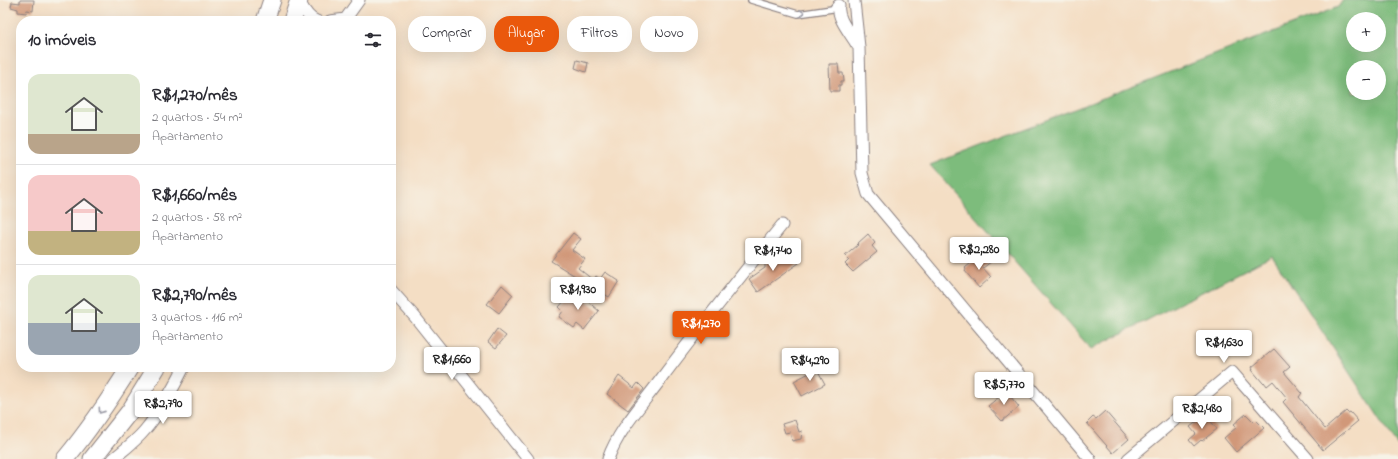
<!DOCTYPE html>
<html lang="pt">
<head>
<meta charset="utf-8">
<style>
	body { margin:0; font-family:"Indie Flower",sans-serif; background:#f2f2f3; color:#2b2b33; height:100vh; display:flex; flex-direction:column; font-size:15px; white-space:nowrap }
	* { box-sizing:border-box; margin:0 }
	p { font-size:13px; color:#7c7c81 }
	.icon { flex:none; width:22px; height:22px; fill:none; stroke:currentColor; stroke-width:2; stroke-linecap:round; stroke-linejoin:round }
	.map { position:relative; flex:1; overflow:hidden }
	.details { position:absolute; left:16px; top:16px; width:380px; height:356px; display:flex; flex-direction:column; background:#fff; border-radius:16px; box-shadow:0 4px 16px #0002 }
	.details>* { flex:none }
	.top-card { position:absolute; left:408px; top:16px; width:380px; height:36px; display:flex; gap:8px }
	.buttons { position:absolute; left:1346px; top:12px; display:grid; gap:8px }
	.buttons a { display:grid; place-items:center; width:40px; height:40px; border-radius:50%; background:#fff; box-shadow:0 4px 16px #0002; font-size:20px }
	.price { position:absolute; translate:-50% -34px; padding:0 9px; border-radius:4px; background:#fff; color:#222; font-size:13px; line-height:26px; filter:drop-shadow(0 1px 2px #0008) }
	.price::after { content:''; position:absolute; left:50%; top:24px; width:12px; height:9px; margin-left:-6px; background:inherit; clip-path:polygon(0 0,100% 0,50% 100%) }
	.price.current { background:#ea580c; color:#fff }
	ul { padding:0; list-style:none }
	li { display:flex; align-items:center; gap:12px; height:100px; padding:0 12px }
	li+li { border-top:1px solid #e1e1e2 }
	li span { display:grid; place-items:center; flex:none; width:112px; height:80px; border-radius:12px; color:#555 }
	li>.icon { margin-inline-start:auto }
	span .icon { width:48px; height:48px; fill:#fffc; stroke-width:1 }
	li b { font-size:17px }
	h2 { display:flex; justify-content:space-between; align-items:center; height:48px; padding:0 12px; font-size:17px }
	.tag { padding:0 14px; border-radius:16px; background:#fff; box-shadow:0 4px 16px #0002; font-size:14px; line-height:36px }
	.tag.current { background:#ea580c; color:#fff }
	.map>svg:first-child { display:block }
	.forest { fill:#7dbc7c; stroke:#506f5c; fill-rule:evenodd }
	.building { fill:#d19879 }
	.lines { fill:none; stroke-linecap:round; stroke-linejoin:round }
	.lane-casing { stroke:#8b8080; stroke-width:8 }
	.street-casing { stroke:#8b8080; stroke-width:13 }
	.primary-casing { stroke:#8b8080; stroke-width:19 }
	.lane { stroke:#fff; stroke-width:5.5 }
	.street { stroke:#fff; stroke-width:11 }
	.primary { stroke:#fff; stroke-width:17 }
	.oneway { stroke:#9c9ca7 }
</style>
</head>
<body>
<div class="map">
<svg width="1398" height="459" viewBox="0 0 1398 459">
	<rect width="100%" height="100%" fill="#f7f3e8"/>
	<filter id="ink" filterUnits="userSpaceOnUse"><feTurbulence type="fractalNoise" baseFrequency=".025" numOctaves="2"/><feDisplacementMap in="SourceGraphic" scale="8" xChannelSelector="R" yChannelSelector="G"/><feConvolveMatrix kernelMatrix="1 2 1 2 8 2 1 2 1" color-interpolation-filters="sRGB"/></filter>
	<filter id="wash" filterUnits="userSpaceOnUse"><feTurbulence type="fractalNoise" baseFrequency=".012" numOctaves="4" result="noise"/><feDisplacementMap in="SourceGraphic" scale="16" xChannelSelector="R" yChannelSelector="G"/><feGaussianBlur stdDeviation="0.9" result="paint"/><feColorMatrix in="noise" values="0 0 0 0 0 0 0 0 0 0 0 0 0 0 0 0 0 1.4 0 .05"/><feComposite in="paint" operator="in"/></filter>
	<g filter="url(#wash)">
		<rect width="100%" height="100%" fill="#f4dec4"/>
		<path class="forest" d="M1343,0H1398V446L1272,256L1091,349L930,165L1338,7ZM1353,19H1379V45H1353ZM1353,67H1379V93H1353Z"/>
		<g id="blocks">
			<path class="building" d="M20,0H34L33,11L27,10L26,13L18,12V9L11,7L12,2L20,3Z
				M577,60L588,63L586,72L575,68Z
				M829,64H838L839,73H843L844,81H841V85H839V91H830Z
				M573,233L581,239L572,250L585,259L578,268L593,280L596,276L600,279L605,272L619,281L609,297L551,261Z
				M868,234L875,243L872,246L877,252L853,272L845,264L849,260L845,256L858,245L857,244Z
				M987,254L992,261L983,268L991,277L979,288L965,271L966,269L965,268L976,259L978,262Z
				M794,255L799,263L758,292L749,279L765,268V263L775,257H779L784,262Z
				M502,285L513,295L499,313L487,304Z
				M574,290L599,311L584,330L577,324L574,328L559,317L563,311L559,307Z
				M497,329L506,336L496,348L488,342Z
				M1274,349L1290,367L1284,372L1302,393L1299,397L1325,429L1346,411L1348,413L1350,412L1358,421L1323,450L1283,402L1287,398L1273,381L1267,386L1264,382L1263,383L1252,370L1253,369L1252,367Z
				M817,369L825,384L802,396L794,381Z
				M619,376L634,388L638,383L644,389L628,410L607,394Z
				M1006,391L1019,407L1002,421L988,406Z
				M1105,411L1129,439L1113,453L1087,423L1093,417L1096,419Z
				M1246,414L1254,422L1256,420L1264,428L1236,452L1224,438L1237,427L1234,424Z
				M1203,417L1207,421L1209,419L1217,429L1202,441L1201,440L1194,446L1189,440L1196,434L1190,427Z
				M795,420L799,432L802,431L801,439L792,441L790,432L785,433L782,424Z"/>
		</g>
	</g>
	<g filter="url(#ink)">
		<use href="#blocks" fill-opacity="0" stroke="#8b8080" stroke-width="1"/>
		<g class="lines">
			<g class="lane-casing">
				<path id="lane" d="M751,0L798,14L832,9L836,4"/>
			</g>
			<g class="street-casing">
				<path id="street" d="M299,1C303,8 308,19 317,21
					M854,1L859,47L862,173L868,194L1090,459
					M839,5C836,18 851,34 857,45
					M330,21L346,19
					M344,21L359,0
					M391,290L415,317L528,459
					M113,459C124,450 136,441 145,430C161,411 173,389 184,367
					M608,459C618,431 640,407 658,383C698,329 740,277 782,225
					M1128,459L1232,372L1308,459"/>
			</g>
			<g class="primary-casing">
				<path id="primary" d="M265,21L272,0
					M292,21L299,0
					M65,459C89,430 110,399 130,367
					M92,459L130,411L157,367"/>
			</g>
			<use href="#lane" class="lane"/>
			<use href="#street" class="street"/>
			<use href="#primary" class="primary"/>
		</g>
		<defs><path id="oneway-chevron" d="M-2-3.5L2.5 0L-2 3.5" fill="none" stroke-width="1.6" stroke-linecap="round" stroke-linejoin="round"/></defs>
		<g class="oneway">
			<use href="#oneway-chevron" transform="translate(802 13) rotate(-4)"/>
			<use href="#oneway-chevron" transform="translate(101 411) rotate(125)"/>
		</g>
	</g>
</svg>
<div class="buttons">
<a>+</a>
<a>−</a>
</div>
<b class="price" style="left:979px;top:271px">R$2,280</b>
<b class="price" style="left:773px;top:272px">R$1,740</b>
<b class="price" style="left:578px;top:311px">R$1,930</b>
<b class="price current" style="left:701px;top:345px">R$1,270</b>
<b class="price" style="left:1224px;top:364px">R$1,630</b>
<b class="price" style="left:452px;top:381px">R$1,660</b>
<b class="price" style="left:810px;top:382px">R$4,290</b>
<b class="price" style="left:1004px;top:406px">R$5,770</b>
<b class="price" style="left:163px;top:425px">R$2,790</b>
<b class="price" style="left:1202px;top:430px">R$2,480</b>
<div class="top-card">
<a class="tag">Comprar</a>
<a class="tag current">Alugar</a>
<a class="tag">Filtros</a>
<a class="tag">Novo</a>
</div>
<section class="details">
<h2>10 imóveis<svg class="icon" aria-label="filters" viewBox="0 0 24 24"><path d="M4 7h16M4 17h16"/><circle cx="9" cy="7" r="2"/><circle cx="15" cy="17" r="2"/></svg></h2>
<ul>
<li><span style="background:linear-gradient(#dfe7d0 75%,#b9a48a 0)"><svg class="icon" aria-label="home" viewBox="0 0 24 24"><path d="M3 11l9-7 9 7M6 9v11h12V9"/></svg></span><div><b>R$1,270/mês</b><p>2 quartos · 54 m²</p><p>Apartamento</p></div></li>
<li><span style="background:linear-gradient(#f6c9c9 70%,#c2b280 0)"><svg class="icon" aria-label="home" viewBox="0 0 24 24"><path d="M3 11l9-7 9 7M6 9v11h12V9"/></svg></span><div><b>R$1,660/mês</b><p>2 quartos · 58 m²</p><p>Apartamento</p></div></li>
<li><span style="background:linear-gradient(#dfe7d0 60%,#9aa5b1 0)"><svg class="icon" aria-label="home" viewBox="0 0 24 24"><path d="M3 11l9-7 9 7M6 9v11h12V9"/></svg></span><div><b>R$2,790/mês</b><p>3 quartos · 116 m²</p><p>Apartamento</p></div></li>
</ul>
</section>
</div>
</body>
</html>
